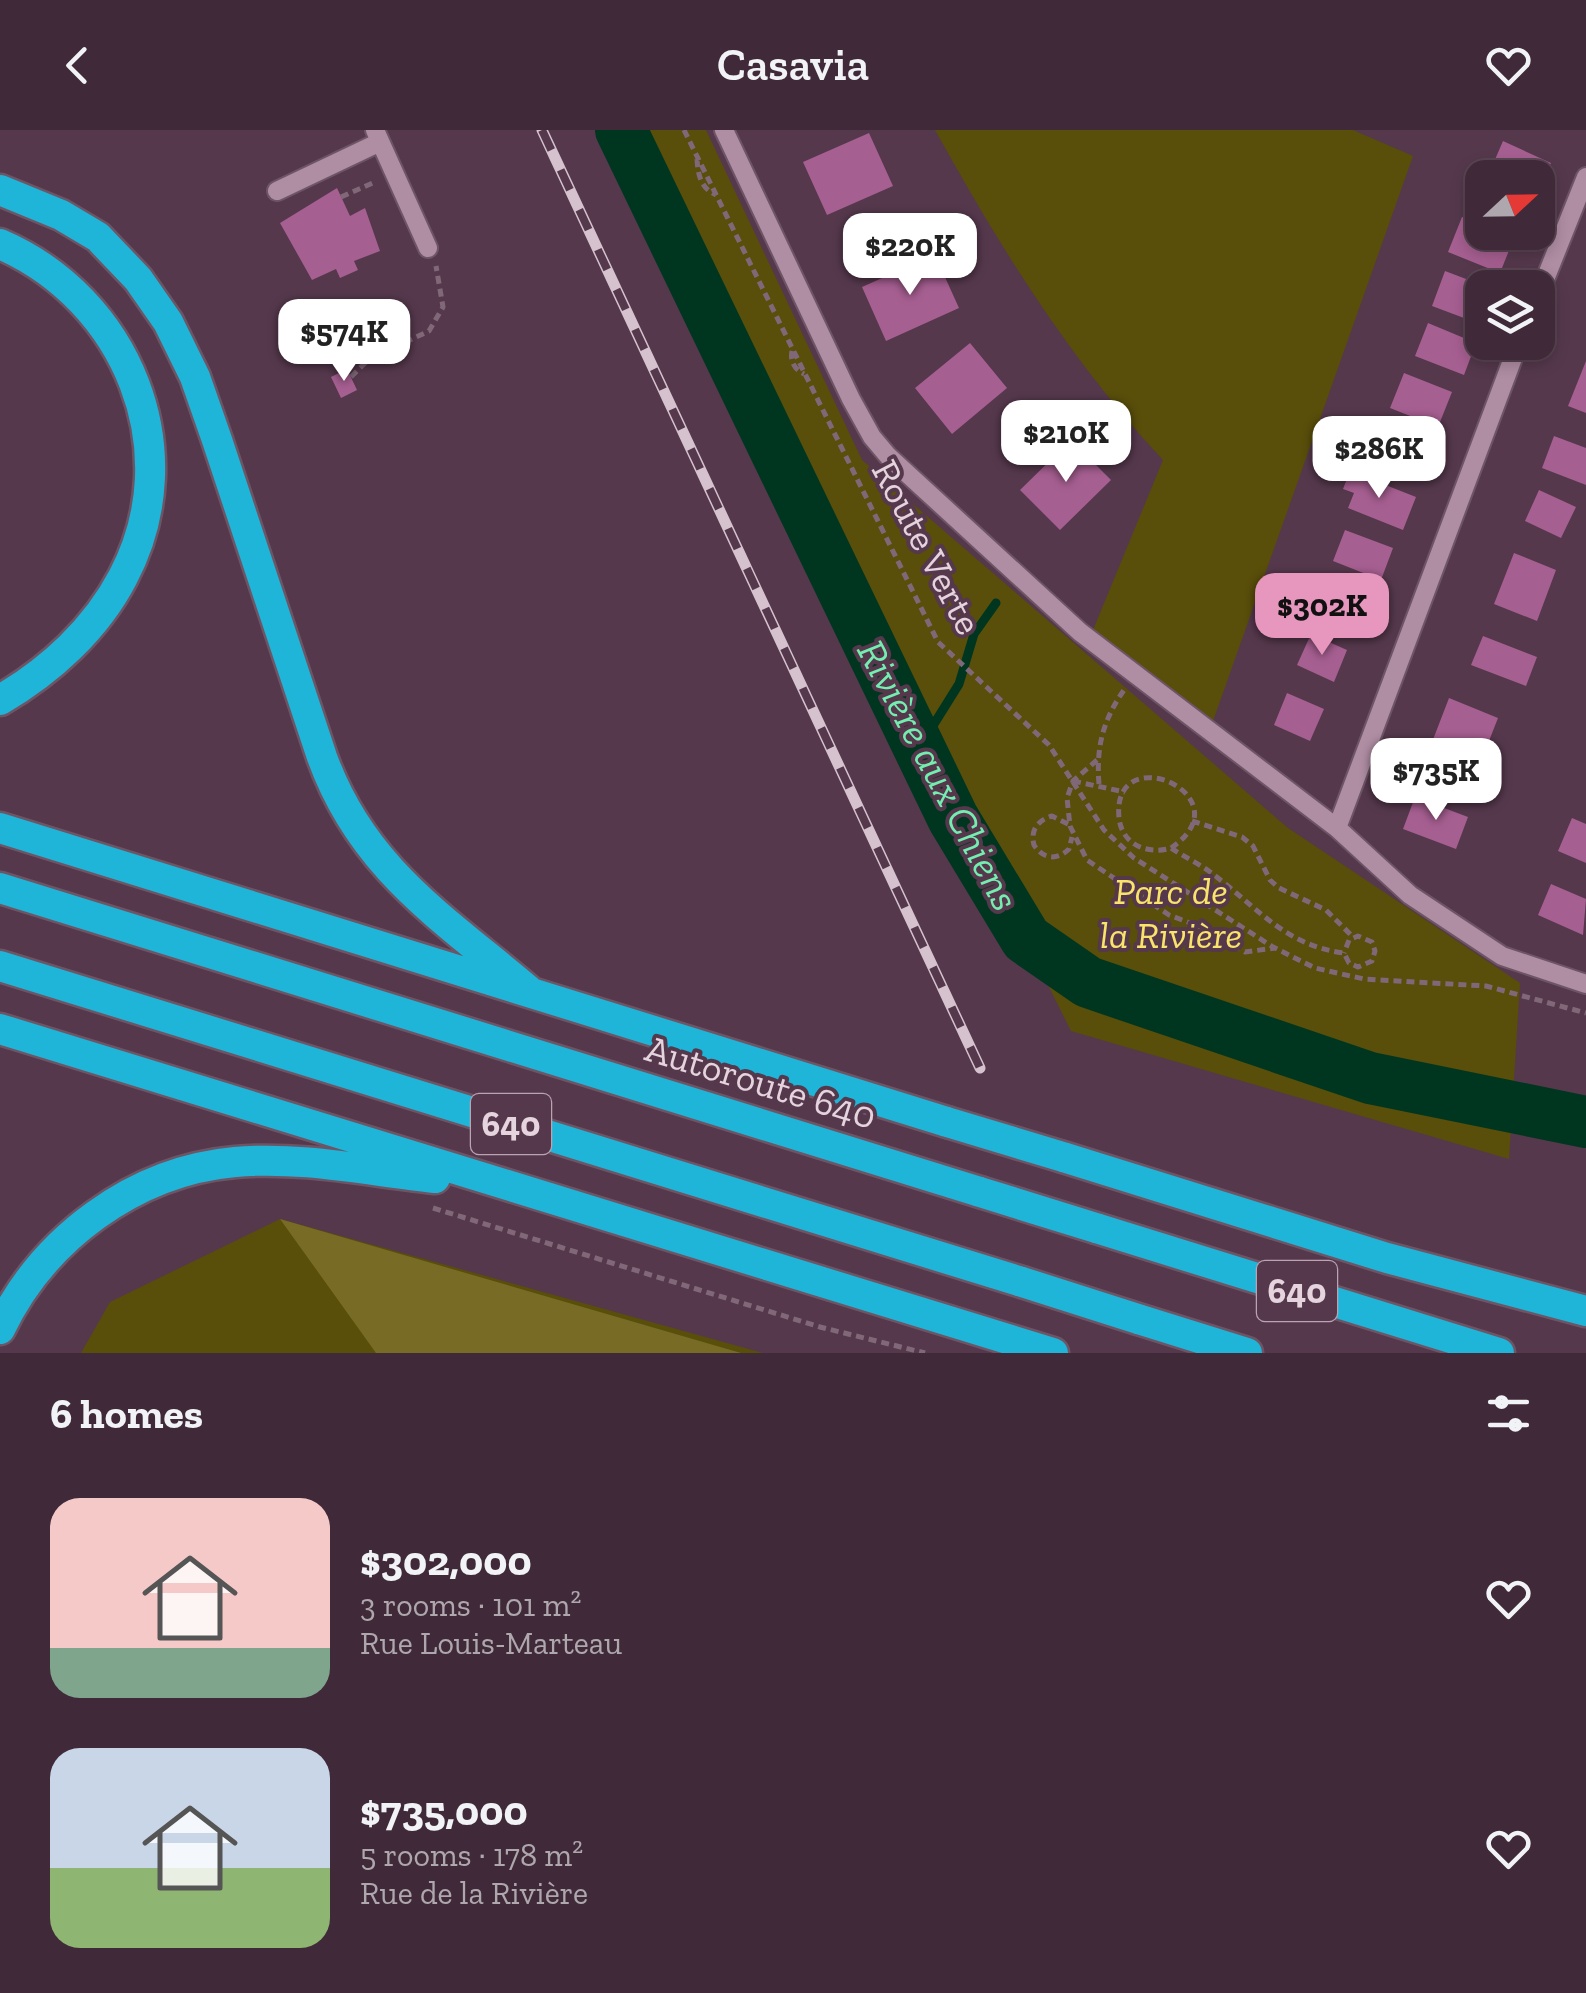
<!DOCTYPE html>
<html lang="en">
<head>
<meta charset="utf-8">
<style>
	body { margin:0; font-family:"Zilla Slab",serif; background:#4b3644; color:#f1f3f6; height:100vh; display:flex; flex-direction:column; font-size:38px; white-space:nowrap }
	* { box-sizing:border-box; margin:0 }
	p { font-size:32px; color:#aea7ae }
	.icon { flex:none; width:55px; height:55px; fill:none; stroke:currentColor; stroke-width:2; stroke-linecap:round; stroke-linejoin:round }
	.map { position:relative; height:1223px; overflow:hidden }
	.side { display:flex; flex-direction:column; background:#402a39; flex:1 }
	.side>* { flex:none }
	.needle { width:65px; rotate:68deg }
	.buttons { position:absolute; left:1465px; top:30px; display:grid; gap:20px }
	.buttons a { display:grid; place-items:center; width:90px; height:90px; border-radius:20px; background:#402a39; box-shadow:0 5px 15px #0003,0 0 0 2px #594653; font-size:50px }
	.price { position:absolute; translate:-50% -85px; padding:0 22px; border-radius:20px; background:#fff; color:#222; font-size:32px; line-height:65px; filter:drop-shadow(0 2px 5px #0008) }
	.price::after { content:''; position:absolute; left:50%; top:60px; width:30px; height:22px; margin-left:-15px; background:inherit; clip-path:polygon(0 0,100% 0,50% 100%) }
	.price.on { background:#e797bd; color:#111 }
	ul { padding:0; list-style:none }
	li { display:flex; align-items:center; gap:30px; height:250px; padding:0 50px }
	li span { display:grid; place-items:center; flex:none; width:280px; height:200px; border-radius:30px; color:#555 }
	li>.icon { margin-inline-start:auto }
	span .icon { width:120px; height:120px; fill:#fffc; stroke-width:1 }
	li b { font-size:42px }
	h2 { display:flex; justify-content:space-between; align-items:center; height:120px; padding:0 50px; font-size:42px }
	header { display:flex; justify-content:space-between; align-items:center; height:130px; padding:0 50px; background:#402a39; font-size:45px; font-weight:600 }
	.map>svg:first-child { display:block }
	.green { fill:#594e0a }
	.forest { fill:#776b25 }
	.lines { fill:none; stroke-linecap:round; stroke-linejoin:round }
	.stream { stroke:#00361f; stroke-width:9 }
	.river { stroke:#00361f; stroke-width:52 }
	.building { fill:#a65f91 }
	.minor-casing { stroke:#6d5566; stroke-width:22 }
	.highway-casing { stroke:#6d5566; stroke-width:35 }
	.path { stroke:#816879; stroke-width:5; stroke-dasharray:8 5; stroke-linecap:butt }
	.minor { stroke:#af8da3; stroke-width:18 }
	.highway { stroke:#1eb5d8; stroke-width:30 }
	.rail-casing { stroke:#d5c2ce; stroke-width:11 }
	.rail { stroke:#55384c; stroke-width:8; stroke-dasharray:22; stroke-linecap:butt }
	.highway-bridge-casing { stroke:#6d5566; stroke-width:35; stroke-linecap:butt }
	.highway-bridge { stroke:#1eb5d8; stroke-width:30 }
	.labels { text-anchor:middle; stroke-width:8; stroke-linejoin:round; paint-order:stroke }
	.shield { fill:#55384c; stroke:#baa4b2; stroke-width:2.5 }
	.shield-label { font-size:35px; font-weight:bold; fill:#e5d3de }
	.street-label { font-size:38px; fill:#e5d3de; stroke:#55384c }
	.park-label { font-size:38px; font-style:italic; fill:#f9e36a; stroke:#55384c }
	.water-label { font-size:40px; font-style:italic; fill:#73eeb0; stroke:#55384c }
</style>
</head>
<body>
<header><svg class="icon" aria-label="back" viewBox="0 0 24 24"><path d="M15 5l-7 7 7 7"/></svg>Casavia<svg class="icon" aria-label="heart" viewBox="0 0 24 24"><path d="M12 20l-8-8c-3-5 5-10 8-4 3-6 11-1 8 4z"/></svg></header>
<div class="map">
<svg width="1586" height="1223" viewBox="0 0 1586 1223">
	<rect width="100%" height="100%" fill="#55384c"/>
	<path class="green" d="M622,0H706L862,330L1288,698L1520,853L1509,1029L1071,901Z
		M935,0H1353L1413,26L1207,608L1086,517L1163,330C1070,230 1001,119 935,0Z
		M280,1089L763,1223H81L110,1172Z"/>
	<path class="forest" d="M280,1089L741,1223H376Z"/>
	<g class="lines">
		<path class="stream" d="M919,618L959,554L974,504L996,473"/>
		<path class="river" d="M621,0L953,688L1026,809L1088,852L1370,948L1586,992"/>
	</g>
	<path class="building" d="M869,3L893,56L827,85L803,32Z
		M1503,11L1551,33L1538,62V48H1487Z
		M337,58L350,86L365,78L380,121L354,131L358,140L340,148L336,139L312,150L280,93Z
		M1462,87L1482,95V102H1500L1514,108L1500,143L1448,122Z
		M927,128L932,137L939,134L959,178L886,211L862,157Z
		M1445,141L1482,155L1480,194L1432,176Z
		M1428,193L1476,213L1464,245L1415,226Z
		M970,213L1007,258L952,304L915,258Z
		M1586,231V283L1568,276Z
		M347,239L357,260L341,268L331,247Z
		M1404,243L1452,262L1438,297L1390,278Z
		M1378,293L1431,313L1417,348L1365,328Z
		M1554,306L1586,318V355L1542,338Z
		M1071,310L1111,350L1060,400L1020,360Z
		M1350,341L1416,367L1403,400L1348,378L1354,363L1343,359Z
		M1539,360L1576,377L1561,408L1525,391Z
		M1345,400L1393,418L1381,450L1333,431Z
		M1514,423L1556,440L1537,491L1494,474Z
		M1317,447L1369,468L1355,503L1302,482Z
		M1311,504L1347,520L1334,552L1297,535Z
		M1483,506L1537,527L1526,556L1471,535Z
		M1287,563L1324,579L1310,611L1274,595Z
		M1449,568L1498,588L1478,639L1429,620Z
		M1415,667L1468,687L1456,719L1403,699Z
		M1572,688L1586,694V733L1558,721Z
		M1551,754L1586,769L1583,805L1538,785Z"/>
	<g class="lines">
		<g class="minor-casing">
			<path id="minor" d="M375,0L428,118
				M724,0L851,269L872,307L888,326L1080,502L1337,698L1410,765L1502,826L1586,854
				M277,61L380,12
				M1538,167L1586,47
				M1337,698L1519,212"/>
		</g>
		<g class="highway-casing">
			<path id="highway" d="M0,60L61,85L98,107L138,149L168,192L195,247L217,310L322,627C362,738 442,787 528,860
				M0,114C127,169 190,320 123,447C96,499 50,541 0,570
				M0,698L947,992
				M0,758L980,1062
				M0,836L1022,1152
				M0,899L1053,1223
				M1063,1027L1387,1128L1586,1181
				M1096,1098L1499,1223
				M1138,1189L1247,1223
				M0,1199C43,1109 134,1041 235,1032C301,1026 369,1041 435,1048"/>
		</g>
		<path class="path" d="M684,0L938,512L1049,615L1104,700L1134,728L1273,817L1315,838L1364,849L1486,856L1586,883
			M697,29C698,46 701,58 716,65
			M341,67L375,52
			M792,221C790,231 794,239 804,244
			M351,247L369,229L429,201L443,177L436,136
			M1097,630L1073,651L1067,668L1070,696L1087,730L1169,785L1206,799L1245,822L1275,818
			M1073,651L1125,662
			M1099,654C1096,617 1103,590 1124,560
			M1192,691L1242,707L1253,716L1270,750L1279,758L1326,780L1353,807
			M1068,694L1052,686C1038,690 1030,700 1034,715C1043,729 1057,731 1069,719L1072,707
			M1171,718C1248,666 1111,606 1119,688C1122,715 1148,725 1171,718C1186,728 1204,736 1218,748C1260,781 1288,816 1344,823L1349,833L1358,837L1372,831L1375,821L1372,812L1358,806L1349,810L1344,823
			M433,1078L820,1197L925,1223"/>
		<use href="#minor" class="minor"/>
		<use href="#highway" class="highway"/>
		<g class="rail-casing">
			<path id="rail" d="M542,0L980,938"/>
		</g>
		<use href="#rail" class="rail"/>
		<g class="highway-bridge-casing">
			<path id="highway-bridge" d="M947,992L1063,1027
				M980,1062L1096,1098
				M1022,1152L1138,1189"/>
		</g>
		<use href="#highway-bridge" class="highway-bridge"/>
	</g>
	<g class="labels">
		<g class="shield">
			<rect x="471" y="964" width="80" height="60" rx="8"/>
			<rect x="1257" y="1131" width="80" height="60" rx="8"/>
		</g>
		<g class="shield-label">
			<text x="511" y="1006">640</text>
			<text x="1297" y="1173">640</text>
		</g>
		<g class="street-label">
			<text transform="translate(927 417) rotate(62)" y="13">Route Verte</text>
			<text transform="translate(761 952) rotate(17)" y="13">Autoroute 640</text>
		</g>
		<g class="park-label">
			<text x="1171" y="774">Parc de<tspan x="1171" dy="44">la Rivière</tspan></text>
		</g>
		<g class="water-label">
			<text transform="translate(939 645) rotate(62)" y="14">Rivière aux Chiens</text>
		</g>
	</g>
</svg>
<div class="buttons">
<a><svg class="needle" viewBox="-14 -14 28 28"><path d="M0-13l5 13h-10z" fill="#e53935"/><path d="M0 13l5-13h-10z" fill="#aea7ae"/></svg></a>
<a><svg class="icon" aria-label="layers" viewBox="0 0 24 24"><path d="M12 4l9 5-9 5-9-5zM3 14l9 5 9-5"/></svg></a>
</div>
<b class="price" style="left:910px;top:168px">$220K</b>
<b class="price" style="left:344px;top:254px">$574K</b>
<b class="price" style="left:1066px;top:355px">$210K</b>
<b class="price" style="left:1379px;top:371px">$286K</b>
<b class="price on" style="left:1322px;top:528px">$302K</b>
<b class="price" style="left:1436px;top:693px">$735K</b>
</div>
<section class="side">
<h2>6 homes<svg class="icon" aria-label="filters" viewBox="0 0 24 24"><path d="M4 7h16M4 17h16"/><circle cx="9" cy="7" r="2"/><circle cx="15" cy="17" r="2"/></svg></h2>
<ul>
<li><span style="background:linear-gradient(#f6c9c9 75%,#7fa58c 0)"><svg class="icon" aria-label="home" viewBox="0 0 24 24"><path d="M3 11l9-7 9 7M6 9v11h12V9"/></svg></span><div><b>$302,000</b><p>3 rooms · 101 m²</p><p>Rue Louis-Marteau</p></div><svg class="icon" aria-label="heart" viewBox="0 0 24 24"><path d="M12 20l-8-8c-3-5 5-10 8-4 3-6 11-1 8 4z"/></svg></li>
<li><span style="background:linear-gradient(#c9d6e8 60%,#8fb573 0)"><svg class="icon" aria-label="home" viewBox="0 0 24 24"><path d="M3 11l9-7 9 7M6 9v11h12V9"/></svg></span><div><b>$735,000</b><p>5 rooms · 178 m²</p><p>Rue de la Rivière</p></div><svg class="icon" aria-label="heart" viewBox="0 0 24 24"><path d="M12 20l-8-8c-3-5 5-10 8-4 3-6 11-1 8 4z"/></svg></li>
</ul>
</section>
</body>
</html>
